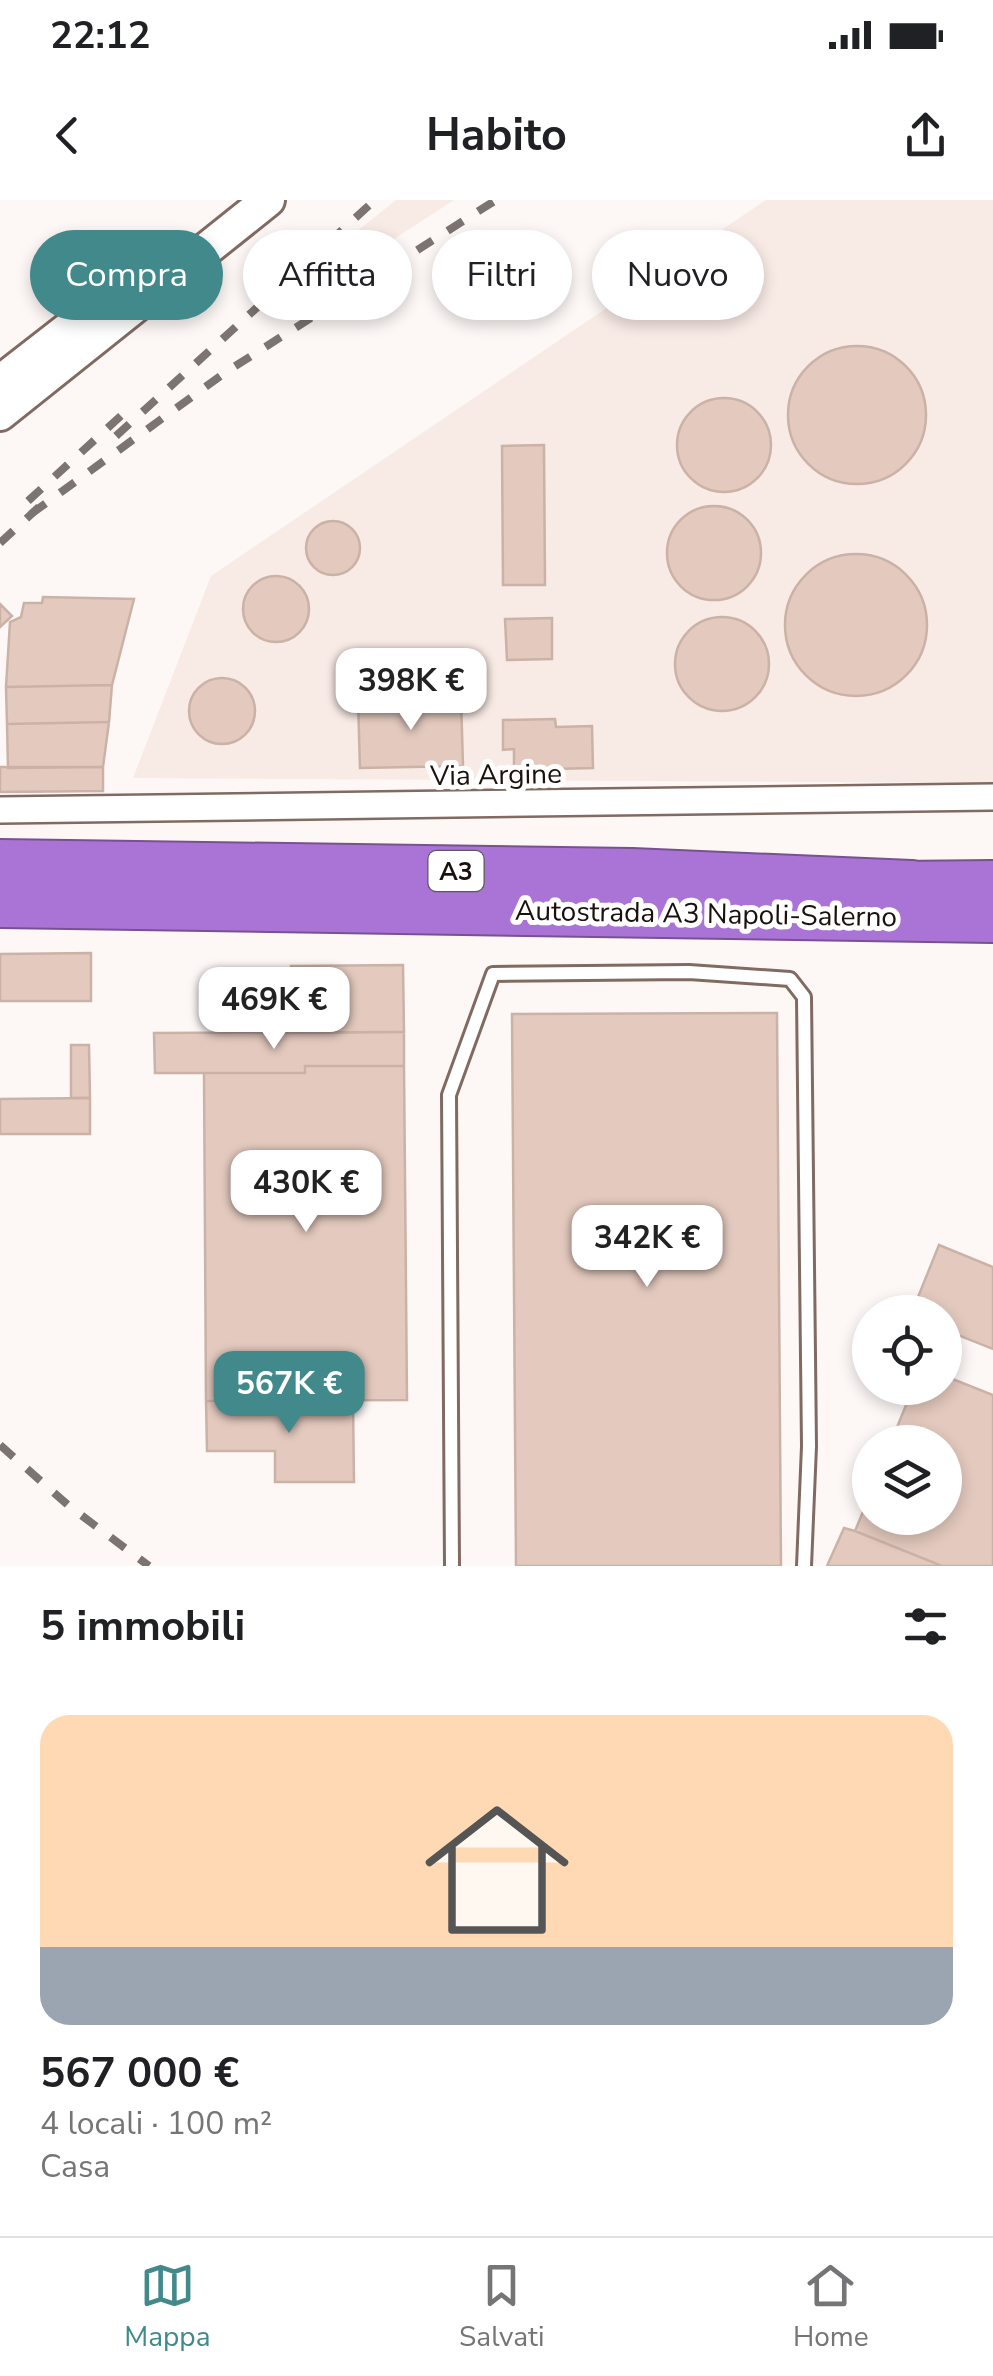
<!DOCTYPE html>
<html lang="it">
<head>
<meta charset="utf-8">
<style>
	body { margin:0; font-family:"Nunito Sans",sans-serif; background:#f2f2f2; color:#202124; height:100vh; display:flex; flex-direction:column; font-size:38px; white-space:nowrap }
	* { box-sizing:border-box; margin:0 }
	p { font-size:32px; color:#757577 }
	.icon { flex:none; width:55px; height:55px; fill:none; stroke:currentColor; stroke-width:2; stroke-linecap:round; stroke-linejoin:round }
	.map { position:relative; height:1366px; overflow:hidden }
	.panel { display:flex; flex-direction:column; background:#fff; flex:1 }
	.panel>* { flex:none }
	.hud { position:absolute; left:30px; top:30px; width:935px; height:90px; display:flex; gap:20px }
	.buttons { position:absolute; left:852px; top:1095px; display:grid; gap:20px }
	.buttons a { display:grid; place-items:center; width:110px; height:110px; border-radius:50%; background:#fff; box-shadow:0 5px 15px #0003; font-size:50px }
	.price { position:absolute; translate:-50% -85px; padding:0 22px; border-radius:20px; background:#fff; color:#222; font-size:32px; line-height:65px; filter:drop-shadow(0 2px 5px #0008) }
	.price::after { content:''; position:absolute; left:50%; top:60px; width:30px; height:22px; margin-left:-15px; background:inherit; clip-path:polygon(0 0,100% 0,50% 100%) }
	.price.on { background:#41898b; color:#fff }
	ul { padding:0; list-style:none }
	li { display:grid; align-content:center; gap:20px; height:530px; padding:0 40px }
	li span { display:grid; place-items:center; height:310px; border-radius:30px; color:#555 }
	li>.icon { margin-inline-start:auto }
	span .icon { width:180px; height:180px; fill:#fffc; stroke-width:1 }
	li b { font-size:42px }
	h2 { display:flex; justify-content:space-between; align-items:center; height:120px; padding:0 40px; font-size:42px }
	.pill { padding:0 35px; border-radius:45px; background:#fff; box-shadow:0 5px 15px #0003; font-size:35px; line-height:90px }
	.pill.on { background:#41898b; color:#fff }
	.status { display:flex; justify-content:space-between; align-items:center; height:70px; padding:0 50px; background:#fff; direction:ltr }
	.status svg { height:28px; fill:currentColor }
	header { display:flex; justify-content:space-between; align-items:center; height:130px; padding:0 40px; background:#fff; font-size:45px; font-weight:700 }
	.tab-bar { display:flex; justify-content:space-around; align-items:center; height:140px; border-top:2px solid #e0e0e0; background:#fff; font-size:28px; color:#757577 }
	.tab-bar a { display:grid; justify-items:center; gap:5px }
	.tab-bar .on { color:#41898b }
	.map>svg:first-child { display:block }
	.built { fill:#f8eae5 }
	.building { fill:#e3c9be; stroke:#cbb2a7; stroke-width:2.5 }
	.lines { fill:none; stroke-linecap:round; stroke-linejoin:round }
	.service-casing { stroke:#816a61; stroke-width:18 }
	.minor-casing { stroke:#816a61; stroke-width:30 }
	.tertiary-casing { stroke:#816a61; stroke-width:38 }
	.motorway-casing { stroke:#785190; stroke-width:52 }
	.service { stroke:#fff; stroke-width:12 }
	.minor { stroke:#fff; stroke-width:25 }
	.tertiary { stroke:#fff; stroke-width:32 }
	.motorway { stroke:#aa74d7; stroke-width:48 }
	.rail { stroke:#7c7471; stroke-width:8; stroke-dasharray:18 18; stroke-linecap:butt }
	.labels { text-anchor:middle; stroke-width:10; stroke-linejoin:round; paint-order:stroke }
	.shield { fill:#fff; stroke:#5f5856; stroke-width:2.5 }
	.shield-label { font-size:25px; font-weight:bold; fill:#1a110d }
	.street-label { font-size:28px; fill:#1a110d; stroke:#fff }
</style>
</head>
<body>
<div class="status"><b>22:12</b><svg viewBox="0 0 49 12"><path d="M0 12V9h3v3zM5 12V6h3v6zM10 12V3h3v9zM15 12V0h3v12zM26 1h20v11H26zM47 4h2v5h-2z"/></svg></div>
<header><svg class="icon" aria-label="back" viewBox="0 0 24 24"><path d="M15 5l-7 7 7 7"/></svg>Habito<svg class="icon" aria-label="share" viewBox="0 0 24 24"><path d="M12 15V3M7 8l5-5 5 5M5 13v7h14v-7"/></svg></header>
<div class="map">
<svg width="993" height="1366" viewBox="0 0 993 1366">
	<rect width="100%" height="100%" fill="#fdf8f6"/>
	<path class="built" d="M396,0H454L360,61L347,39Z
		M766,0H993V583L133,578L211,376Z"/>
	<path class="building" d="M788 215a69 69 0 1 1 138 0a69 69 0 1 1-138 0Z
		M677 245a47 47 0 1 1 94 0a47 47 0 1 1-94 0Z
		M544,245L545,385H503L502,246Z
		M667 353a47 47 0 1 1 94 0a47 47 0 1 1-94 0Z
		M306 348a27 27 0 1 1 54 0a27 27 0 1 1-54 0Z
		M785 425a71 71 0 1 1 142 0a71 71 0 1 1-142 0Z
		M243 409a33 33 0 1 1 66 0a33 33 0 1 1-66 0Z
		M43,397L134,399L112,485L6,487L10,422L21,417L24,403H42Z
		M0,404L12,416L0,427Z
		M675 464a47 47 0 1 1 94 0a47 47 0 1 1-94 0Z
		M552,418V459L507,460L505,419Z
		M189 511a33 33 0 1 1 66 0a33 33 0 1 1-66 0Z
		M112,485L109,522L7,524L6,487Z
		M461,497L463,566L360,568L358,500Z
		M555,519L556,527L592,526L593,568L514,570V549L503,550V520Z
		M109,522L103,567L8,568L7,524Z
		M0,567H103V591L0,592Z
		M91,753V801H0V754Z
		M403,765L404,832L292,833L291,766Z
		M777,813L781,1366H516L512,814Z
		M404,832V866H305V873H155L154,833Z
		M71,845H89L90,898H71Z
		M305,866H404L407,1200L206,1201L204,873H305Z
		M90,898V934H0V899Z
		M939,1045L993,1067V1149L945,1130V1112H912Z
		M945,1176L993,1195V1366H942L855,1331L870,1295V1318H945V1242H891L913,1188H945Z
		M206,1201H353L354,1282H275V1251H207Z
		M844,1328L855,1331L942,1366H827Z"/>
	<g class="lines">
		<g class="service-casing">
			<path id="service" d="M452,1366L449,895L493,774L689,772L790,779L804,797L809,1246L804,1366"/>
		</g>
		<g class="minor-casing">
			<path id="minor" d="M0,610L993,597"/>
		</g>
		<g class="tertiary-casing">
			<path id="tertiary" d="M0,182L135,77
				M0,214L268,0"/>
		</g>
		<g class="motorway-casing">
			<path id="motorway" d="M0,664L632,673L911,685
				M897,686L993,685
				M0,703L993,718"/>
		</g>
		<use href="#service" class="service"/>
		<use href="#minor" class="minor"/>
		<use href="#tertiary" class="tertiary"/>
		<use href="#motorway" class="motorway"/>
		<path class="rail" d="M116,236L375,0
			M28,301L124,213
			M31,314L226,172L496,0
			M0,343L39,307
			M0,1245L69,1306L149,1366"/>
	</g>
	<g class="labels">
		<rect class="shield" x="428.5" y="651" width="55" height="40" rx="8"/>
		<g class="shield-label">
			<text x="456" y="680">A3</text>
		</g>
		<g class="street-label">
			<text transform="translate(496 574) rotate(-1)" y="10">Via Argine</text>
			<text transform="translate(706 713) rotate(1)" y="10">Autostrada A3 Napoli-Salerno</text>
		</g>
	</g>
</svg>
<div class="buttons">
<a><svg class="icon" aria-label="locate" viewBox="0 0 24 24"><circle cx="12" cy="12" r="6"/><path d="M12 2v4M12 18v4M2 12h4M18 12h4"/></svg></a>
<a><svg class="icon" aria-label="layers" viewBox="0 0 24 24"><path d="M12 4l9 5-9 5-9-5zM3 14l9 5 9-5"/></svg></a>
</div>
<b class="price" style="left:411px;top:533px">398K €</b>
<b class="price" style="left:274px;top:852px">469K €</b>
<b class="price" style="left:306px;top:1035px">430K €</b>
<b class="price" style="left:647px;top:1090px">342K €</b>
<b class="price on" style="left:289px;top:1236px">567K €</b>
<div class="hud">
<a class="pill on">Compra</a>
<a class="pill">Affitta</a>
<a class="pill">Filtri</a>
<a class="pill">Nuovo</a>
</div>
</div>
<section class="panel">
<h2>5 immobili<svg class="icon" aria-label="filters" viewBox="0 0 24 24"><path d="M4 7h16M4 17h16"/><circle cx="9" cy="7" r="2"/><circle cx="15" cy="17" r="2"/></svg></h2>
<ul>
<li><span style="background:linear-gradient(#ffd9b3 75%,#9aa5b1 0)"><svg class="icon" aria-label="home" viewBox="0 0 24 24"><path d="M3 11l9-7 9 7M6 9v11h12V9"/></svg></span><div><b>567 000 €</b><p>4 locali · 100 m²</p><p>Casa</p></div></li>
</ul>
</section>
<nav class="tab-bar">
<a class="on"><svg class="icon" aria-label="map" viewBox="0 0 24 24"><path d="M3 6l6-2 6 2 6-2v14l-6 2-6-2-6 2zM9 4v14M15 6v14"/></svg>Mappa</a>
<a><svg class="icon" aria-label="saved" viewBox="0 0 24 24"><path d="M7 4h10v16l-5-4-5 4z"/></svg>Salvati</a>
<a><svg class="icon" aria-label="home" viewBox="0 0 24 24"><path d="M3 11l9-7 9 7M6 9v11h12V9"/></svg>Home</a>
</nav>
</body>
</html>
